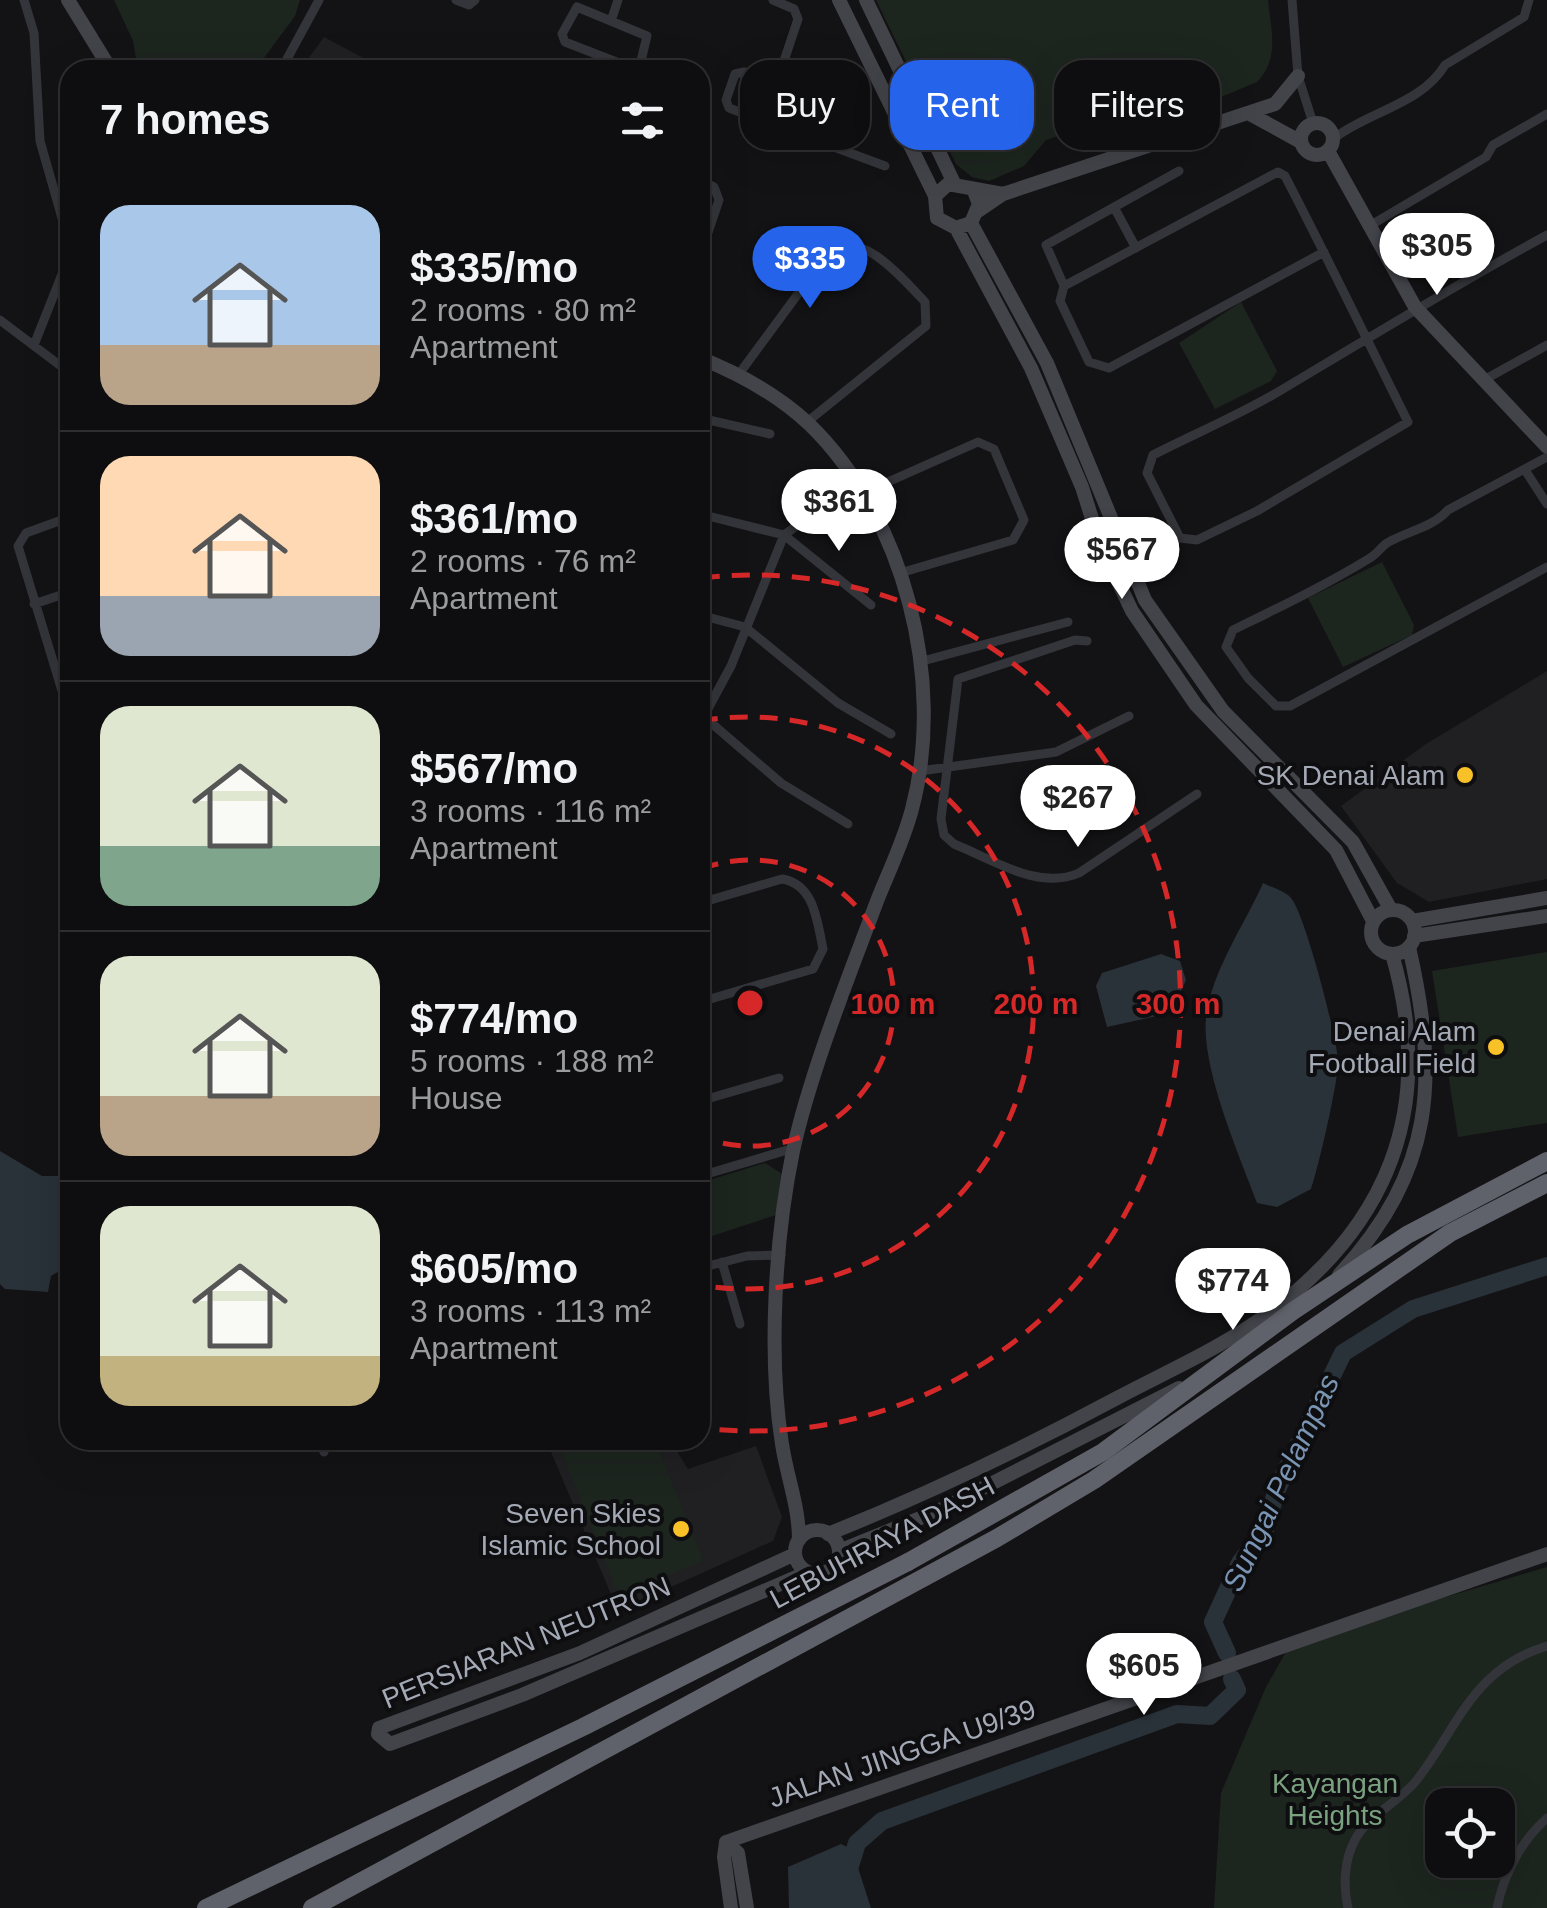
<!DOCTYPE html>
<html lang="en">
<head>
<meta charset="utf-8">
<style>
	body { margin:0; font-family:Helvetica,sans-serif; background:#171719; color:#f1f3f6; height:100vh; display:flex; flex-direction:column; font-size:38px; white-space:nowrap }
	* { box-sizing:border-box; margin:0 }
	p { font-size:32px; color:#9b9c9f }
	.icon { flex:none; width:55px; height:55px; fill:none; stroke:currentColor; stroke-width:2; stroke-linecap:round; stroke-linejoin:round }
	.map { position:relative; flex:1; overflow:hidden }
	.sheet { position:absolute; left:60px; top:60px; width:650px; height:1390px; display:flex; flex-direction:column; background:#0e0e10; border-radius:30px; box-shadow:0 10px 40px #0002,0 0 0 2px #2e2e30 }
	.sheet>* { flex:none }
	.banner { position:absolute; left:740px; top:60px; width:655px; height:90px; display:flex; gap:20px }
	.buttons { position:absolute; left:1425px; top:1788px; display:grid; gap:20px }
	.buttons a { display:grid; place-items:center; width:90px; height:90px; border-radius:20px; background:#0e0e10; box-shadow:0 10px 40px #0002,0 0 0 2px #2e2e30; font-size:50px }
	.price { position:absolute; translate:-50% -85px; padding:0 22px; border-radius:35px; background:#fff; color:#222; font-size:32px; line-height:65px; filter:drop-shadow(0 2px 5px #0008) }
	.price::after { content:''; position:absolute; left:50%; top:60px; width:30px; height:22px; margin-left:-15px; background:inherit; clip-path:polygon(0 0,100% 0,50% 100%) }
	.price.current { background:#2563eb; color:#fff }
	ul { padding:0; list-style:none }
	li { display:flex; align-items:center; gap:30px; height:250px; padding:0 40px }
	li+li { border-top:2px solid #2e2e30 }
	li span { display:grid; place-items:center; flex:none; width:280px; height:200px; border-radius:30px; color:#555 }
	li>.icon { margin-inline-start:auto }
	span .icon { width:120px; height:120px; fill:#fffc; stroke-width:1 }
	li b { font-size:42px }
	h2 { display:flex; justify-content:space-between; align-items:center; height:120px; padding:0 40px; font-size:42px }
	.tag { padding:0 35px; border-radius:30px; background:#0e0e10; box-shadow:0 10px 40px #0002,0 0 0 2px #2e2e30; font-size:35px; line-height:90px }
	.tag.current { background:#2563eb; color:#fff }
	.map>svg:first-child { display:block }
	.built { fill:#201f22 }
	.green { fill:#1d251f; fill-rule:evenodd }
	.water { fill:#293139 }
	.lines { fill:none; stroke-linecap:round; stroke-linejoin:round }
	.river { stroke:#293139; stroke-width:18 }
	.street { stroke:#34353a; stroke-width:9 }
	.secondary { stroke:#42444a; stroke-width:14 }
	.highway { stroke:#60626b; stroke-width:18 }
	.highway-bridge { stroke:#60626b; stroke-width:18 }
	.ring { fill:none; stroke:#d62828; stroke-width:5; stroke-dasharray:18 12 }
	.poi-dot { fill:#f9c128; stroke:#0e0e10; stroke-width:4 }
	.labels { text-anchor:middle; stroke-width:8; stroke-linejoin:round; paint-order:stroke }
	.poi-label { font-size:28px; fill:#a4a9b6; stroke:#0e0e10; text-anchor:end }
	.street-label { font-size:28px; fill:#a4a9b6; stroke:#0e0e10 }
	.park-label { font-size:28px; fill:#7aa280; stroke:#0e0e10 }
	.water-label { font-size:30px; font-style:italic; fill:#7a94b3; stroke:#0e0e10 }
	.centre { fill:#d62828; stroke:#0e0e10; stroke-width:5 }
	.ring-label { font-size:30px; text-anchor:middle; font-weight:bold; fill:#d62828; stroke:#0e0e10; stroke-width:8; stroke-linejoin:round; paint-order:stroke }
</style>
</head>
<body>
<div class="map">
<svg width="1547" height="1908" viewBox="0 0 1547 1908">
	<rect width="100%" height="100%" fill="#131315"/>
	<path class="built" d="M324,37L384,69V70H300Z
		M1547,671V879L1429,902L1397,883L1341,806L1426,744Z
		M546,1440H670L688,1469L756,1446L782,1517L773,1541L618,1611Z"/>
	<path class="green" d="M114,0H300L295,16L255,70H138L133,41Z
		M876,0H1268C1271,31 1280,58 1257,82L1147,128L1119,116L1046,140L1024,166L989,181L972,177L956,164Z
		M1241,302L1277,371L1271,381L1215,409L1179,343Z
		M1382,562L1414,625L1412,635L1343,667L1308,598Z
		M1547,952V1123L1458,1137L1432,971Z
		M765,1163L781,1173L776,1215L700,1240V1183Z
		M573,1440H655L704,1561L619,1596L559,1446Z
		M1547,1567V1908H1214L1221,1793L1266,1687L1291,1643ZM1442,1805H1498V1860H1442Z"/>
	<path class="water" d="M1263,883C1271,887 1285,891 1291,898C1305,914 1337,1037 1338,1061C1339,1079 1318,1170 1311,1189L1277,1207L1257,1203C1239,1155 1201,1068 1206,1018C1211,972 1245,924 1263,883Z
		M1161,954L1180,961L1186,980L1171,1013L1107,1027L1096,986L1102,973Z
		M0,1151L42,1176H70V1265L51,1276L48,1292L5,1289L0,1284Z
		M841,1844L852,1849L871,1908H789L788,1867Z"/>
	<g class="lines">
		<path class="river" d="M1227,1653L1213,1622L1240,1563L1265,1530L1277,1489L1343,1353L1413,1309L1547,1266
			M837,1908L857,1843L882,1821L1177,1714L1210,1716L1237,1690L1232,1679"/>
		<path class="street" d="M24,0L34,33L40,141L70,246
			M456,0L469,5L475,0
			M773,0L794,9L798,19L777,82
			M1292,0L1298,76L1313,123
			M577,7L647,36L640,65L632,68L565,42L562,34Z
			M611,21L618,0
			M281,70L319,0
			M1333,139C1367,112 1422,104 1445,65L1524,17L1529,0
			M821,140L802,95L744,72L735,74L726,100L729,108L885,166
			M700,180L714,187L719,200L700,256
			M1115,209L1136,248
			M1371,225L1486,157L1493,145L1547,114
			M1324,252L1109,368L1089,362L1060,301L1064,286L1278,172L1285,176C1327,257 1367,340 1408,422L1257,511L1197,540L1180,538L1147,473L1153,455C1196,433 1242,414 1283,389C1370,337 1457,284 1547,235
			M1064,286L1046,245L1179,171
			M0,320L70,373
			M34,345L70,254
			M739,374L831,249C863,230 904,280 925,302L926,326L807,422
			M1484,380L1547,345
			M700,418L770,434
			M1547,457L1448,510C1432,528 1407,531 1387,543C1381,547 1377,554 1370,558C1326,585 1280,607 1233,630L1226,647L1248,678L1276,706H1290L1547,567
			M1525,470L1547,504
			M863,493L978,442L994,449L1024,520L1013,540L900,573
			M700,514L784,535L871,605
			M70,517L26,533L18,546L70,717
			M34,604L70,592
			M700,615L745,627L838,703L891,734
			M1087,641L1075,640L958,679L941,819L944,835L954,844C992,859 1038,891 1079,873L1197,794
			M919,662L1068,622
			M702,715L781,783L848,824
			M704,716L731,666L784,535L856,483
			M920,771L1056,752L1129,716
			M700,903L782,879C814,884 817,920 823,949L813,969L700,1002
			M700,1101L779,1078
			M700,1176L794,1148
			M722,1262L740,1324
			M700,1268L747,1256L781,1255
			M320,1440L324,1452
			M435,1440L436,1443
			M1348,1908C1343,1886 1344,1860 1355,1840C1368,1815 1398,1803 1416,1781C1459,1726 1472,1669 1547,1646
			M1497,1908C1504,1874 1521,1841 1547,1818"/>
		<path class="secondary" d="M68,0L111,70
			M839,0L935,196
			M866,0L954,183
			M1250,114L1301,142
			M1301 139a16 16 0 1 1 32 0a16 16 0 1 1-32 0Z
			M1328,151L1415,307L1547,447
			M974,191L979,204L971,223L956,228L937,218L935,196L948,184L1003,194
			M978,211L1003,194L1275,104L1298,76
			M971,223L1047,363L1145,600L1223,711L1353,842L1391,910
			M956,228L1031,368L1082,487L1100,544L1132,611L1196,705L1336,850L1373,921
			M700,358C740,374 777,394 809,424C905,517 946,681 912,809C904,840 889,871 877,901C849,976 810,1073 793,1151C775,1238 768,1356 782,1444C787,1477 799,1506 799,1540
			M1371 932a22 22 0 1 1 44 0a22 22 0 1 1-44 0Z
			M1412,921L1547,898
			M1414,936L1547,916
			M1339,1275C1435,1170 1439,1080 1409,947
			M795 1552a22 22 0 1 1 44 0a22 22 0 1 1-44 0Z
			M828,1534C928,1494 1022,1449 1117,1398C1164,1373 1212,1352 1256,1322C1389,1230 1437,1109 1392,954
			M839,1551L940,1510L1179,1388
			M795,1554L580,1653L379,1728L378,1734L390,1744L522,1695L808,1572
			M726,1842L1547,1554
			M726,1842L738,1853L747,1908
			M726,1842L724,1857L731,1908"/>
		<path class="highway" d="M206,1908L583,1727L908,1562
			M312,1908L997,1538L1094,1480L1450,1233L1547,1183"/>
		<path class="highway-bridge" d="M908,1562L1103,1452L1293,1311L1407,1235L1547,1161"/>
	</g>
	<g class="ring">
		<path d="M701 869A143 143 0 1 1 701 1137"/>
		<path d="M700 721A286 286 0 1 1 700 1285"/>
		<path d="M702 578A428 428 0 1 1 702 1428"/>
	</g>
	<g class="poi-dot">
		<circle cx="1465" cy="775" r="10"/>
		<circle cx="1496" cy="1047" r="10"/>
		<circle cx="681" cy="1529" r="10"/>
	</g>
	<g class="labels">
		<g class="poi-label">
			<text x="1445" y="785">SK Denai Alam</text>
			<text x="1476" y="1041">Denai Alam<tspan x="1476" dy="32">Football Field</tspan></text>
			<text x="661" y="1523">Seven Skies<tspan x="661" dy="32">Islamic School</tspan></text>
		</g>
		<g class="street-label">
			<text transform="translate(882 1542) rotate(-28)" y="10">LEBUHRAYA DASH</text>
			<text transform="translate(526 1642) rotate(-22)" y="10">PERSIARAN NEUTRON</text>
			<text transform="translate(902 1753) rotate(-19)" y="10">JALAN JINGGA U9/39</text>
		</g>
		<g class="park-label">
			<text x="1335" y="1793">Kayangan<tspan x="1335" dy="32">Heights</tspan></text>
		</g>
		<g class="water-label">
			<text transform="translate(1281 1483) rotate(-65)" y="10">Sungai Pelampas</text>
		</g>
	</g>
	<circle cx="750" cy="1003" r="15" class="centre"/>
	<g class="ring-label">
		<text x="893" y="1014">100 m</text>
		<text x="1036" y="1014">200 m</text>
		<text x="1178" y="1014">300 m</text>
	</g>
</svg>
<div class="buttons">
<a><svg class="icon" aria-label="locate" viewBox="0 0 24 24"><circle cx="12" cy="12" r="6"/><path d="M12 2v4M12 18v4M2 12h4M18 12h4"/></svg></a>
</div>
<b class="price" style="left:1437px;top:298px">$305</b>
<b class="price current" style="left:810px;top:311px">$335</b>
<b class="price" style="left:839px;top:554px">$361</b>
<b class="price" style="left:1122px;top:602px">$567</b>
<b class="price" style="left:1078px;top:850px">$267</b>
<b class="price" style="left:1233px;top:1333px">$774</b>
<b class="price" style="left:1144px;top:1718px">$605</b>
<div class="banner">
<a class="tag">Buy</a>
<a class="tag current">Rent</a>
<a class="tag">Filters</a>
</div>
<section class="sheet">
<h2>7 homes<svg class="icon" aria-label="filters" viewBox="0 0 24 24"><path d="M4 7h16M4 17h16"/><circle cx="9" cy="7" r="2"/><circle cx="15" cy="17" r="2"/></svg></h2>
<ul>
<li><span style="background:linear-gradient(#a9c7e8 70%,#b9a48a 0)"><svg class="icon" aria-label="home" viewBox="0 0 24 24"><path d="M3 11l9-7 9 7M6 9v11h12V9"/></svg></span><div><b>$335/mo</b><p>2 rooms · 80 m²</p><p>Apartment</p></div></li>
<li><span style="background:linear-gradient(#ffd9b3 70%,#9aa5b1 0)"><svg class="icon" aria-label="home" viewBox="0 0 24 24"><path d="M3 11l9-7 9 7M6 9v11h12V9"/></svg></span><div><b>$361/mo</b><p>2 rooms · 76 m²</p><p>Apartment</p></div></li>
<li><span style="background:linear-gradient(#dfe7d0 70%,#7fa58c 0)"><svg class="icon" aria-label="home" viewBox="0 0 24 24"><path d="M3 11l9-7 9 7M6 9v11h12V9"/></svg></span><div><b>$567/mo</b><p>3 rooms · 116 m²</p><p>Apartment</p></div></li>
<li><span style="background:linear-gradient(#dfe7d0 70%,#b9a48a 0)"><svg class="icon" aria-label="home" viewBox="0 0 24 24"><path d="M3 11l9-7 9 7M6 9v11h12V9"/></svg></span><div><b>$774/mo</b><p>5 rooms · 188 m²</p><p>House</p></div></li>
<li><span style="background:linear-gradient(#dfe7d0 75%,#c2b280 0)"><svg class="icon" aria-label="home" viewBox="0 0 24 24"><path d="M3 11l9-7 9 7M6 9v11h12V9"/></svg></span><div><b>$605/mo</b><p>3 rooms · 113 m²</p><p>Apartment</p></div></li>
</ul>
</section>
</div>
</body>
</html>
